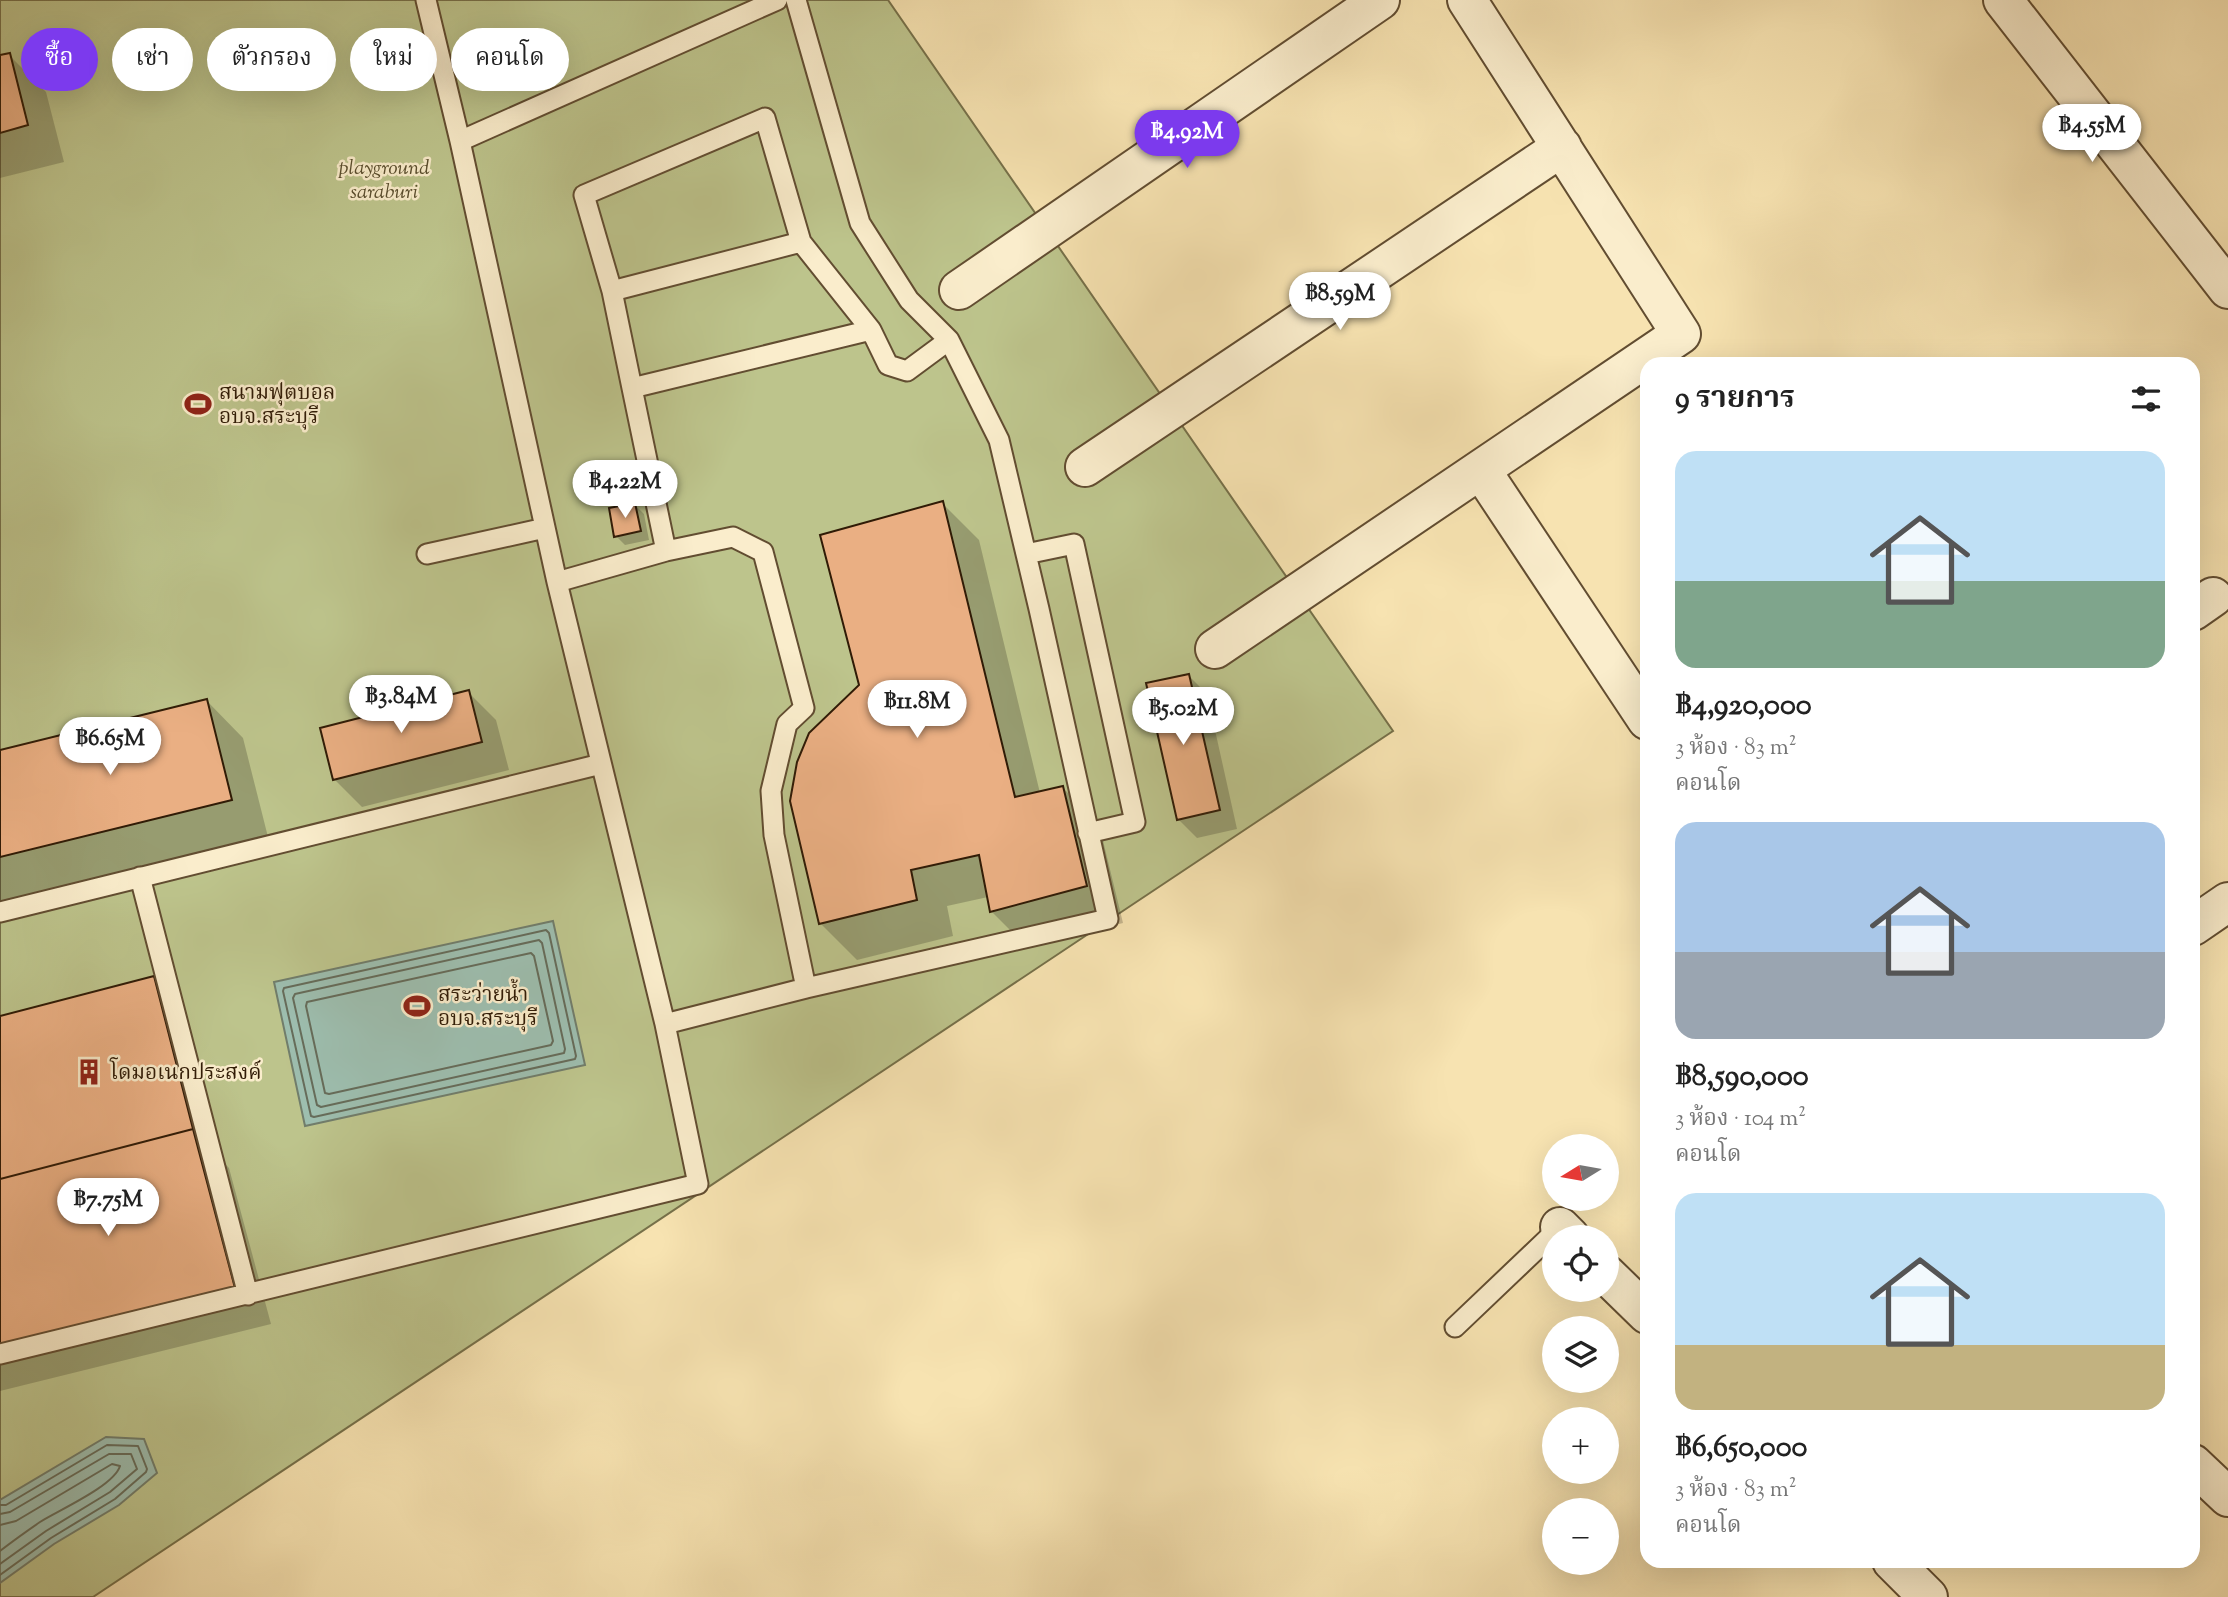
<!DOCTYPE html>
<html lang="th">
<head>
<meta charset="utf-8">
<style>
	body { margin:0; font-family:"Sorts Mill Goudy","Noto Serif Thai",serif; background:#f6f6f6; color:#222; height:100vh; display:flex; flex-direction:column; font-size:26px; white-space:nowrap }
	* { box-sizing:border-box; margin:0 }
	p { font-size:23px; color:#767676 }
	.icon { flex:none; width:38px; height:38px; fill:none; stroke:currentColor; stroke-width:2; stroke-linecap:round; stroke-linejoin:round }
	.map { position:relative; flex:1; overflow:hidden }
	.drawer { position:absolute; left:1640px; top:357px; width:560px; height:1211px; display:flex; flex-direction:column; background:#fff; border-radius:21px; box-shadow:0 7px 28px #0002 }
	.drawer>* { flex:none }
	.hud { position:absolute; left:21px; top:28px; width:665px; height:63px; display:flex; gap:14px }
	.needle { width:46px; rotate:259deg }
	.controls { position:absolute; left:1542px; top:1134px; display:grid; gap:14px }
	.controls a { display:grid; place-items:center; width:77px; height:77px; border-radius:50%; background:#fff; box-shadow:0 7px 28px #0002; font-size:35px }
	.price { position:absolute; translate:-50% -60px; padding:0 16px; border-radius:24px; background:#fff; color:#222; font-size:23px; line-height:46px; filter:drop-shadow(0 2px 4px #0008) }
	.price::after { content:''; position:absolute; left:50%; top:42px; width:21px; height:16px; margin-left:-10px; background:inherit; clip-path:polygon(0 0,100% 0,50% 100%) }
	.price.on { background:#7c3aed; color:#fff }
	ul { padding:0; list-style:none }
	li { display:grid; align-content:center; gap:14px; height:371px; padding:0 35px }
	li span { display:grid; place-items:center; height:217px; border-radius:21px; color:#555 }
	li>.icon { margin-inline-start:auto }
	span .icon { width:126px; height:126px; fill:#fffc; stroke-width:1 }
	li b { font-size:30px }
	h2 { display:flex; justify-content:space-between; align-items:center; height:84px; padding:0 35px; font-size:30px }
	.chip { padding:0 24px; border-radius:32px; background:#fff; box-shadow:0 7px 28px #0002; font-size:24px; line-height:63px }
	.chip.on { background:#7c3aed; color:#fff }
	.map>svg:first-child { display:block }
	.green { fill:#bdc48c; stroke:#767049; stroke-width:2 }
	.water { fill:#9dbeaf; stroke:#717d6b; stroke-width:2 }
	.shadow { fill:#0003 }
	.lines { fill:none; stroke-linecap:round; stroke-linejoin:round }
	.shore { stroke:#666c5a; stroke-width:2 }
	.building { fill:#eaaf83; stroke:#301b06; stroke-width:2 }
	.lane-casing { stroke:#624d31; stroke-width:23 }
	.street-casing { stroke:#624d31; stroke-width:42 }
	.lane { stroke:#faedcc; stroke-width:19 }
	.street { stroke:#faedcc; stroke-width:38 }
	.labels { text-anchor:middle; stroke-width:5; stroke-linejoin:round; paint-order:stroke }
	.park-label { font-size:21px; font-style:italic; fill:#5a4e2e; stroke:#faedcc }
	.poi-label { font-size:21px; fill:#301b06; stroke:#faedcc; text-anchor:start }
</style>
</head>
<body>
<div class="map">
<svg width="2228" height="1597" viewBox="0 0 2228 1597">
	<rect width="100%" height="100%" fill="#f7e3b1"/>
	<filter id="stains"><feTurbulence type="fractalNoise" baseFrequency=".00286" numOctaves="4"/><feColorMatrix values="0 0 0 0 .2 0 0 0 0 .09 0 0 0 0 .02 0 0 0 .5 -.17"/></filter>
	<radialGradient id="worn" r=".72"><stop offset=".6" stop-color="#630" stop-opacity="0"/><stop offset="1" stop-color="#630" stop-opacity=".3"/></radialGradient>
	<path class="green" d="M0,0H888L1393,731L93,1597H0Z"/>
	<path class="water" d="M553,921L585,1065L305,1126L274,982Z
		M106,1437L144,1439L157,1473L119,1505L54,1544L0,1583V1500Z"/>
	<path class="shadow" d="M9,55L46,92L64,162L0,178V57Z
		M942,503L979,540L1040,793L1062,787L1099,824L1123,923L1028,948L991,911L988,897L947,906L953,936L857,960L820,923L861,686Z
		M635,505L644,514L649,540L625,545L616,536Z
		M1189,676L1207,694L1237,829L1197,838L1178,819Z
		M468,692L496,720L509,770L362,807L334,779Z
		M207,701L243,738L268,837L0,902V751Z
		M154,978L162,987L202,1140L229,1168L271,1324L0,1391V1018Z"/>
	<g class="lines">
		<path class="shore" d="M546,930L549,933L576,1056L575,1059L314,1117L311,1116L283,991L284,988Z
			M539,940L542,943L565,1049L564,1053L321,1107L317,1105L293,998L295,994Z
			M531,953L534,956L553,1041L551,1045L329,1094L325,1093L306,1006L307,1002Z
			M0,1505H6L107,1445L138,1446L147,1469L146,1472L115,1499L51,1538L0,1575
			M0,1514L10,1512L109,1454H131L137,1469L110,1492L46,1531L0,1564
			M0,1525L16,1521L112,1464L120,1466C114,1486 59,1510 40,1522C27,1531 13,1541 0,1551"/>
	</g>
	<path class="building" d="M10,53L28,125L0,133V55Z
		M943,501L1015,797L1063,786L1087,886L990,912L979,855L911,870L917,900L819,924L790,801L797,762L809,733L859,685L820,535Z
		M635,503L641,531L614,537L609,508Z
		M1189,674L1220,810L1177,820L1146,683Z
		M469,690L482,742L333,780L320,728Z
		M207,699L232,800L0,857V750Z
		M154,976L193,1129L0,1179V1016Z
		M193,1129L235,1288L0,1346V1179Z"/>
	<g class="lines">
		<g class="lane-casing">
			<path id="lane" d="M460,141L777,0
				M612,291L801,242
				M632,388L612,291L584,195L765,118L801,242L871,330
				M666,551L632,388L871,330L888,365L907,371L949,340
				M427,554L545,528
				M1026,554L1074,544L1135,822L1088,833
				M557,582L666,551L733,537L763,552L804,708L787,724L771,791L774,835L806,988
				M140,877L248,1295
				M0,912L601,764
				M665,1024L806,988L1108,919L1039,609L999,440L949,340L909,300L860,223L796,0
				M1455,1327L1560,1227
				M0,1354L698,1184L665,1024L557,582L460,141L426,0"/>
		</g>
		<g class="street-casing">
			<path id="street" d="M2003,0L2228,289
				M959,290L1380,0
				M1085,467L1562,147
				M1481,470L1647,720
				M2193,611L2213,597
				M1215,649L1681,334L1467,0
				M2193,926L2228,902
				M1560,1227L1570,1237
				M1606,1274L1647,1314
				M2193,1464L2228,1497
				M1892,1561L1928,1597"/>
		</g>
		<use href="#lane" class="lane"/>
		<use href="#street" class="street"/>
	</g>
	<defs>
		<g id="stadium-bare" transform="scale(2.1)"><path d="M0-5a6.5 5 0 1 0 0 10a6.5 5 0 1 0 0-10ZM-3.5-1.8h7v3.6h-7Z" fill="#8f2418" stroke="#faedcc" stroke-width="2.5" paint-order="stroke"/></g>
		<g id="building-bare" transform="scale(2.1)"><path d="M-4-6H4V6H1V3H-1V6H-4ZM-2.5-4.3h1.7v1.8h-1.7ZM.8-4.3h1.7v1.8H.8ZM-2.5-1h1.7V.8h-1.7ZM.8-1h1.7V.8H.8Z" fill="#8f2418" stroke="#faedcc" stroke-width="2.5" paint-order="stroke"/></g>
	</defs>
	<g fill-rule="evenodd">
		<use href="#stadium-bare" x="198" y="404"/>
		<use href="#stadium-bare" x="417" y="1006"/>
		<use href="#building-bare" x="89" y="1072"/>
	</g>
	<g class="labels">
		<g class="park-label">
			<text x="384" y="174">playground<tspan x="384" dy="24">saraburi</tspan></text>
		</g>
		<g class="poi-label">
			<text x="219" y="399">สนามฟุตบอล<tspan x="219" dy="24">อบจ.สระบุรี</tspan></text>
			<text x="438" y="1001">สระว่ายน้ำ<tspan x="438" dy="24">อบจ.สระบุรี</tspan></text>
			<text x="110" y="1079">โดมอเนกประสงค์</text>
		</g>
	</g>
	<rect width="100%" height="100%" filter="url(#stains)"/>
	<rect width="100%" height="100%" fill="url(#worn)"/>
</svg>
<div class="controls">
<a><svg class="needle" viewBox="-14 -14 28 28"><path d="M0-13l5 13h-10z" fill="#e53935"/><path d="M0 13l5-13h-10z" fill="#767676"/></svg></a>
<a><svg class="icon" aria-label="locate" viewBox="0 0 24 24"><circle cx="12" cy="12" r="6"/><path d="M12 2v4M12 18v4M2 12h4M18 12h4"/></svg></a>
<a><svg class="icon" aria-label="layers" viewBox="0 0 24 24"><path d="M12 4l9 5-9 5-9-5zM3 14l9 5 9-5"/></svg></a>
<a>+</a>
<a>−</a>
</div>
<b class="price" style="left:2092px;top:164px">฿4.55M</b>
<b class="price on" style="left:1187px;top:170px">฿4.92M</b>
<b class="price" style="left:1340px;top:332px">฿8.59M</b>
<b class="price" style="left:625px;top:520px">฿4.22M</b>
<b class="price" style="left:401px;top:735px">฿3.84M</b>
<b class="price" style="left:917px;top:740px">฿11.8M</b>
<b class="price" style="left:1183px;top:747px">฿5.02M</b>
<b class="price" style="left:110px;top:777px">฿6.65M</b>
<b class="price" style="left:108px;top:1238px">฿7.75M</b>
<div class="hud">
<a class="chip on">ซื้อ</a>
<a class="chip">เช่า</a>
<a class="chip">ตัวกรอง</a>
<a class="chip">ใหม่</a>
<a class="chip">คอนโด</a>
</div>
<section class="drawer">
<h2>9 รายการ<svg class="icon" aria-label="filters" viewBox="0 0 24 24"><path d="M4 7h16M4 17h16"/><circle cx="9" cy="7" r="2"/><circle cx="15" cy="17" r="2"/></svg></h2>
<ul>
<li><span style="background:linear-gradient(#bfe0f5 60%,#7fa58c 0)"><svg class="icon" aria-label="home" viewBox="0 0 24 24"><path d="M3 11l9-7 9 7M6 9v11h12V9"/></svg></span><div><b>฿4,920,000</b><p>3 ห้อง · 83 m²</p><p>คอนโด</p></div></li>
<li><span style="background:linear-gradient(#a9c7e8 60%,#9aa5b1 0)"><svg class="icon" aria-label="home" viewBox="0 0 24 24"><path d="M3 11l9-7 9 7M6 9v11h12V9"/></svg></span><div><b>฿8,590,000</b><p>3 ห้อง · 104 m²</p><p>คอนโด</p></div></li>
<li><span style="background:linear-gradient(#bfe0f5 70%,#c2b280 0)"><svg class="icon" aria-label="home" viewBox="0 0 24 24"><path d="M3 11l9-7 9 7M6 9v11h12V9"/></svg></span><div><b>฿6,650,000</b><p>3 ห้อง · 83 m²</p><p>คอนโด</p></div></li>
</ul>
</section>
</div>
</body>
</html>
